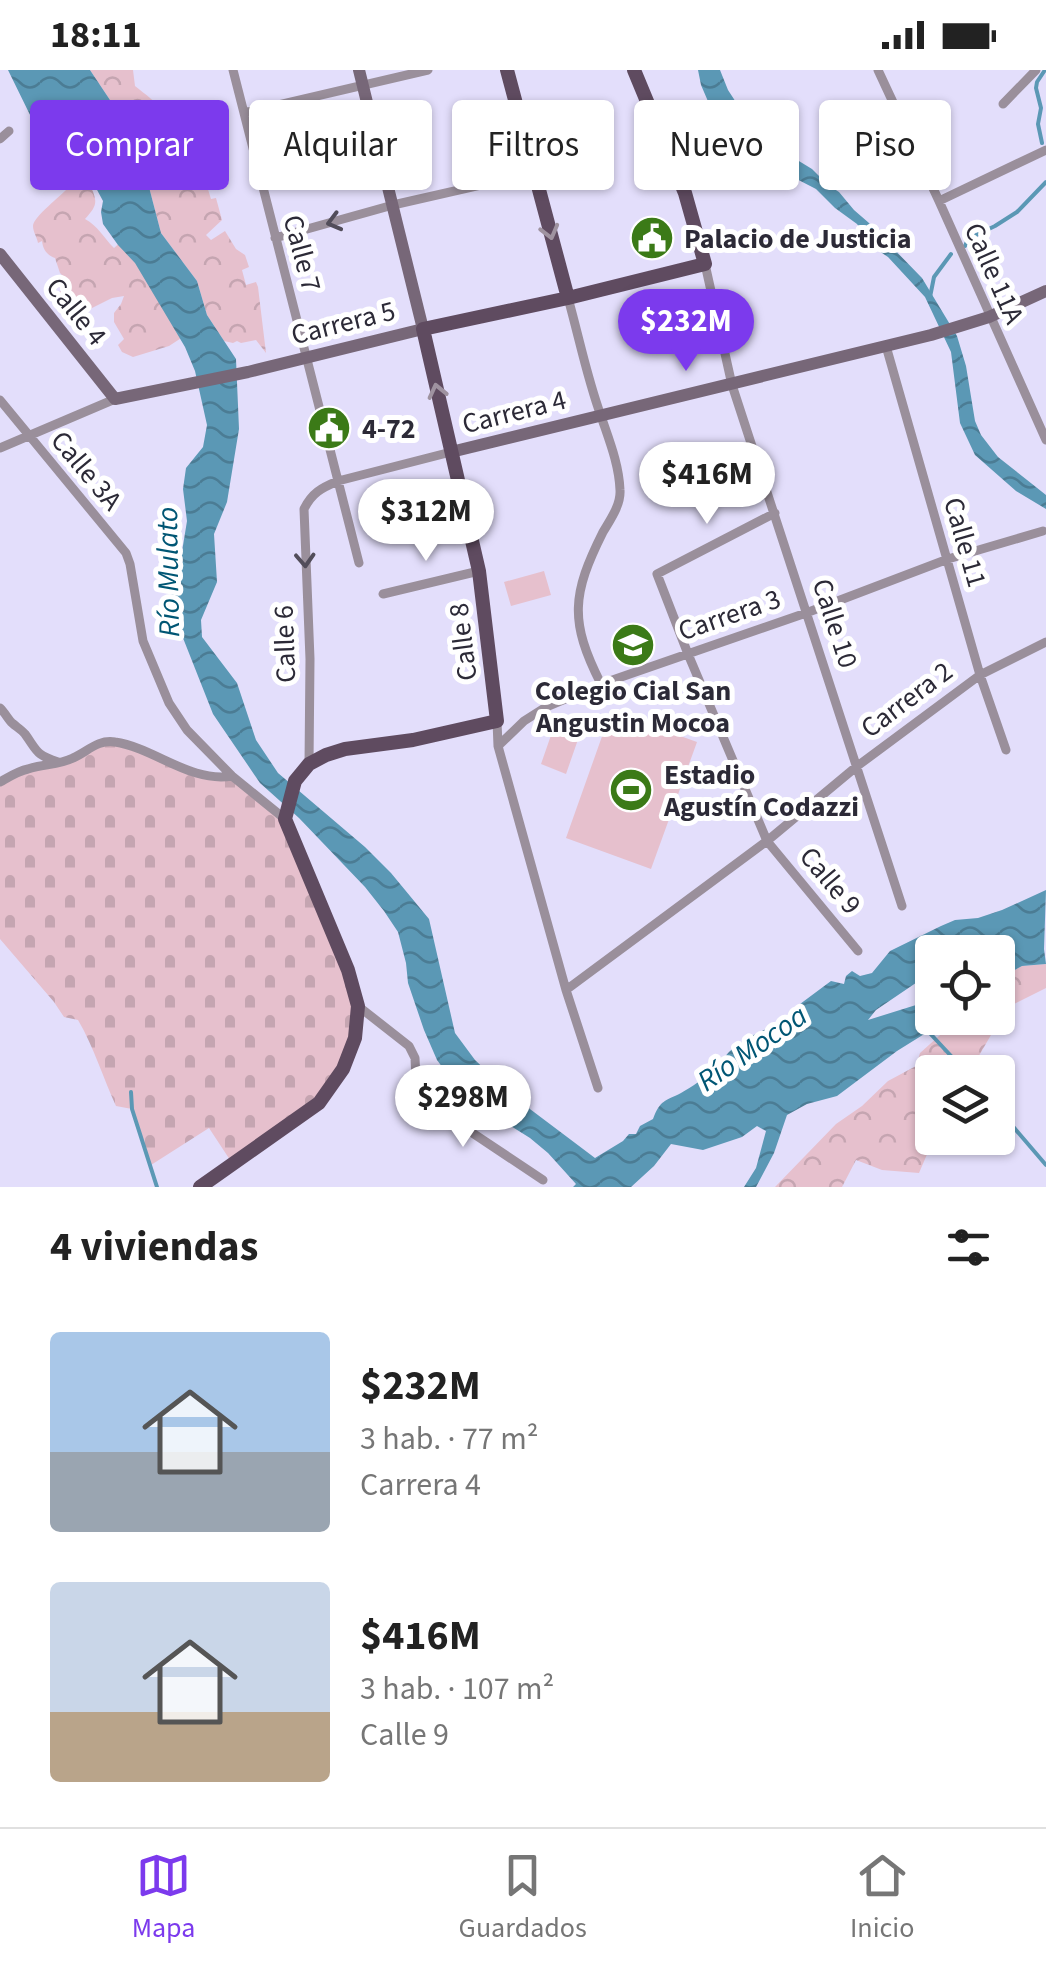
<!DOCTYPE html>
<html lang="es">
<head>
<meta charset="utf-8">
<style>
	body { margin:0; font-family:"Source Sans 3",sans-serif; background:#f2f2f2; color:#222; height:100vh; display:flex; flex-direction:column; font-size:38px; white-space:nowrap }
	* { box-sizing:border-box; margin:0 }
	p { font-size:32px; color:#767676 }
	.icon { flex:none; width:55px; height:55px; fill:none; stroke:currentColor; stroke-width:2; stroke-linecap:round; stroke-linejoin:round }
	.map { position:relative; height:1117px; overflow:hidden }
	.drawer { display:flex; flex-direction:column; background:#fff; flex:1 }
	.drawer>* { flex:none }
	.hud { position:absolute; left:30px; top:30px; width:988px; height:90px; display:flex; gap:20px }
	.fabs { position:absolute; left:915px; top:865px; display:grid; gap:20px }
	.fabs a { display:grid; place-items:center; width:100px; height:100px; border-radius:10px; background:#fff; box-shadow:0 2px 8px #0004; font-size:50px }
	.price { position:absolute; translate:-50% -85px; padding:0 22px; border-radius:35px; background:#fff; color:#222; font-size:32px; line-height:65px; filter:drop-shadow(0 2px 5px #0008) }
	.price::after { content:''; position:absolute; left:50%; top:60px; width:30px; height:22px; margin-left:-15px; background:inherit; clip-path:polygon(0 0,100% 0,50% 100%) }
	.price.on { background:#7c3aed; color:#fff }
	ul { padding:0; list-style:none }
	li { display:flex; align-items:center; gap:30px; height:250px; padding:0 50px }
	li span { display:grid; place-items:center; flex:none; width:280px; height:200px; border-radius:10px; color:#555 }
	li>.icon { margin-inline-start:auto }
	span .icon { width:120px; height:120px; fill:#fffc; stroke-width:1 }
	li b { font-size:42px }
	h2 { display:flex; justify-content:space-between; align-items:center; height:120px; padding:0 50px; font-size:42px }
	.chip { padding:0 35px; border-radius:10px; background:#fff; box-shadow:0 2px 8px #0004; font-size:35px; line-height:90px }
	.chip.on { background:#7c3aed; color:#fff }
	.status { display:flex; justify-content:space-between; align-items:center; height:70px; padding:0 50px; background:#fff; direction:ltr }
	.status svg { height:28px; fill:currentColor }
	.tabs { display:flex; justify-content:space-around; align-items:center; height:140px; border-top:2px solid #e0e0e0; background:#fff; font-size:28px; color:#767676 }
	.tabs a { display:grid; justify-items:center; gap:5px }
	.tabs .on { color:#7c3aed }
	.map>svg:first-child { display:block }
	.forest { fill:url(#forest-crowns) }
	.cemetery { fill:url(#cemetery-stones) }
	.garden { fill:#e6c0cd }
	.water { fill:url(#water-waves) }
	.lines { fill:none; stroke-linecap:round; stroke-linejoin:round }
	.stream { stroke:#5b98b5; stroke-width:4 }
	.street { stroke:#9a8f9b; stroke-width:9 }
	.secondary { stroke:#776778; stroke-width:12 }
	.primary { stroke:#5f4b60; stroke-width:14 }
	.oneway { stroke:#524d5a }
	.oneway2 { stroke:#9f93a0 }
	.labels { text-anchor:middle; stroke-width:10; stroke-linejoin:round; paint-order:stroke }
	.poi-label { font-size:28px; font-weight:bold; fill:#2c2a37; stroke:#fff; text-anchor:start }
	.street-label { font-size:28px; fill:#2c2a37; stroke:#fff }
	.water-label { font-size:30px; font-style:italic; fill:#005674; stroke:#fff }
</style>
</head>
<body>
<div class="status"><b>18:11</b><svg viewBox="0 0 49 12"><path d="M0 12V9h3v3zM5 12V6h3v6zM10 12V3h3v9zM15 12V0h3v12zM26 1h20v11H26zM47 4h2v5h-2z"/></svg></div>
<div class="map">
<svg width="1046" height="1117" viewBox="0 0 1046 1117">
	<defs>
		<pattern id="forest-crowns" width="20" height="18" patternUnits="userSpaceOnUse" patternTransform="scale(2.5)"><rect width="20" height="18" fill="#e6c0cd"/><path d="M2 6a3 3 0 1 1 6 0M12 15a3 3 0 1 1 6 0" fill="none" stroke="#c5a5b1"/></pattern>
		<pattern id="cemetery-stones" width="16" height="16" patternUnits="userSpaceOnUse" patternTransform="scale(2.5)"><rect width="16" height="16" fill="#e6c0cd"/><path d="M2 7V4a2 2 0 0 1 4 0v3zM10 15v-3a2 2 0 0 1 4 0v3z" fill="#c5a5b1"/></pattern>
		<pattern id="water-waves" width="16" height="10" patternUnits="userSpaceOnUse" patternTransform="scale(2.5)"><rect width="16" height="10" fill="#5b98b5"/><path d="M0 5q4-4 8 0t8 0" fill="none" stroke="#4b7c94"/></pattern>
	</defs>
	<rect width="100%" height="100%" fill="#e3defb"/>
	<path class="forest" d="M90,0H133L135,16C145,24 157,33 166,42C190,67 202,97 211,129L216,128L222,150L206,165L211,170L225,161L236,179L245,185L249,197L242,200L246,215L256,212L258,217L266,283L256,270L241,273L237,271L233,273L224,271L207,245L197,211L161,163L144,98L128,57Z
		M76,84L82,87C84,96 85,104 89,112C97,131 99,134 85,149C98,156 103,167 114,178L124,169L189,263L169,276L133,287L122,282L118,275L124,269L114,252V243L121,234L124,226L112,228L78,245L75,242L78,235L70,231L66,233L58,223L71,214L60,203L55,188C47,185 43,180 42,171L38,173C37,167 33,162 33,156C33,147 62,125 69,117L46,104L53,101L63,106Z
		M1046,894V918L998,942V909L1022,896Z
		M950,948H990L991,965L973,996V1002H932L934,1068L919,1103L882,1100L856,1090L842,1117H775L836,1054L862,1036L888,1011L916,996L920,983L949,957L946,950Z"/>
	<path class="cemetery" d="M110,671L203,706H232L285,749L348,900L355,968L319,1033L232,1093L209,1058L151,1095L132,1039L116,1036C103,1008 94,977 78,950L64,947L54,932L0,869V712L59,693Z"/>
	<path class="garden" d="M544,501L551,525L511,536L504,512Z
		M611,641L697,672L651,799L566,768Z
		M557,648L582,658L566,704L541,694Z"/>
	<path class="water" d="M8,0H90L128,57L144,98L161,163L197,211L207,245L236,289L239,359L227,432L214,464L217,512L201,550L202,567L237,613L256,670L278,703L365,777L391,803L429,849L455,963L475,990L514,1027L595,1088L623,1071L629,1064H636L640,1056L653,1049C660,1030 665,1031 681,1023C692,1017 704,1008 715,1000C722,995 723,988 729,982C744,968 774,952 795,953L796,937L831,911L844,914L846,906L852,901L860,906L872,903L890,881L941,856L955,850L978,848L1002,840L1046,820L1044,879L1046,894L1022,896L998,909V882H932V902L876,940L868,950L932,930V948H950L897,981L837,1026L807,1034L787,1045L774,1083L756,1117H744L756,1098L766,1061L757,1056L742,1067L703,1080L671,1074L654,1096L631,1117H573L576,1114L548,1083L530,1068L485,1040L454,1013L437,990L424,960L408,913L406,893L398,862L384,841L365,817L299,748L260,713L213,644L183,568L171,522L179,500L187,451L183,419L186,398L203,377L207,355L195,301L185,277L135,193L118,175L103,154L101,142L103,131L74,77L32,49Z
		M698,0H720L728,20L758,66L812,99L828,115L839,122L854,140L869,153L881,170L890,175L922,208L957,266L966,296L975,351L981,365L998,387L1046,425V439L1016,421L975,385L960,353L951,282L925,227L888,187L873,177L857,154L835,138L816,119L783,102L760,96L742,85L722,64L701,15Z"/>
	<g class="lines">
		<path class="stream" d="M1042,73L1038,54L1041,38L1036,18L1037,12L1045,0
			M965,176L968,169L995,156L1017,142L1046,112
			M930,227L934,207L951,184
			M925,958L966,1002
			M131,1022L132,1039L157,1117
			M998,1039L1046,1095"/>
		<path class="street" d="M233,0L359,493
			M878,0L939,131L1046,370
			M1003,34L1036,0
			M244,43L428,0
			M0,69L9,61
			M939,131L1046,80
			M275,168L393,135L534,103
			M705,194L732,315L902,836
			M568,228C579,267 587,308 601,346C609,370 619,394 620,420C621,435 610,450 603,462C572,524 569,551 601,614
			M886,276L980,605L1006,680
			M0,330L126,483L130,494L143,571L169,633L187,660L232,706L285,749
			M0,378L115,329
			M775,443L657,504L688,584L767,771L858,881
			M383,524L479,501
			M0,638C4,642 7,647 11,652C14,655 23,661 25,664C38,682 35,684 58,692
			M497,651L498,676L566,920L598,1018
			M498,676L524,651L546,637L601,614L806,543L948,489L1043,461
			M309,694L310,589L304,439C312,423 321,418 338,411L451,382
			M0,712C9,707 18,701 28,699C43,694 59,695 73,688C87,682 98,669 115,672C155,678 190,713 232,706
			M566,920L767,771L856,697L980,605L1046,572
			M358,936L409,976L415,988L416,1010L443,1038L474,1064L543,1110"/>
		<path class="secondary" d="M0,184L115,329L248,302L423,259L359,0
			M451,382L931,265L989,247L1046,221"/>
		<path class="primary" d="M507,0L568,228
			M200,1117L319,1033L343,999L355,968L358,936L348,900L285,749L295,711L309,694L326,685L345,679L413,670L497,651L479,501L423,259L568,228L705,194L685,123L634,0"/>
	</g>
	<defs><path id="oneway-chevron" d="M-2-3.5L2.5 0L-2 3.5" fill="none" stroke-width="1.6" stroke-linecap="round" stroke-linejoin="round" transform="scale(2.5)"/></defs>
	<g class="oneway">
		<use href="#oneway-chevron" transform="translate(334 152) rotate(165)"/>
		<use href="#oneway-chevron" transform="translate(305 490) rotate(87)"/>
	</g>
	<g class="oneway2">
		<use href="#oneway-chevron" transform="translate(550 162) rotate(75)"/>
		<use href="#oneway-chevron" transform="translate(437 321) rotate(-103)"/>
	</g>
	<defs>
		<g id="civic-disc" transform="scale(2.25)"><circle r="9.5" fill="#3b7a17" stroke="#fff"/><path d="M-.6-6.5H3V-4.5H.6V-3L4-1V1h2V6H-6V1h2V-1L-.6-3ZM-1.2 2.5V6h2.4V2.5Z" fill="#fff"/></g>
		<g id="school-disc" transform="scale(2.25)"><circle r="9.5" fill="#3b7a17" stroke="#fff"/><path d="M0-5L7-2L0 1L-7-2ZM-4 1L0 2.5L4 1V4Q0 6-4 4Z" fill="#fff"/></g>
		<g id="stadium-disc" transform="scale(2.25)"><circle r="9.5" fill="#3b7a17" stroke="#fff"/><path d="M0-5a6.5 5 0 1 0 0 10a6.5 5 0 1 0 0-10ZM-3.5-1.8h7v3.6h-7Z" fill="#fff"/></g>
	</defs>
	<g fill-rule="evenodd">
		<use href="#civic-disc" x="652" y="168"/>
		<use href="#civic-disc" x="329" y="358"/>
		<use href="#school-disc" x="633" y="575"/>
		<use href="#stadium-disc" x="631" y="720"/>
	</g>
	<g class="labels">
		<g class="poi-label">
			<text x="684" y="178">Palacio de Justicia</text>
			<text x="362" y="368">4-72</text>
			<text x="633" y="630" text-anchor="middle">Colegio Cial San<tspan x="633" dy="32">Angustin Mocoa</tspan></text>
			<text x="664" y="714">Estadio<tspan x="664" dy="32">Agustín Codazzi</tspan></text>
		</g>
		<g class="street-label">
			<text transform="translate(303 183) rotate(75)" y="10">Calle 7</text>
			<text transform="translate(995 203) rotate(66)" y="10">Calle 11A</text>
			<text transform="translate(77 241) rotate(51)" y="10">Calle 4</text>
			<text transform="translate(343 252) rotate(-14)" y="10">Carrera 5</text>
			<text transform="translate(514 341) rotate(-14)" y="10">Carrera 4</text>
			<text transform="translate(87 400) rotate(50)" y="10">Calle 3A</text>
			<text transform="translate(966 472) rotate(74)" y="10">Calle 11</text>
			<text transform="translate(729 544) rotate(-19)" y="10">Carrera 3</text>
			<text transform="translate(836 553) rotate(72)" y="10">Calle 10</text>
			<text transform="translate(462 572) rotate(-97)" y="10">Calle 8</text>
			<text transform="translate(284 574) rotate(-92)" y="10">Calle 6</text>
			<text transform="translate(906 629) rotate(-37)" y="10">Carrera 2</text>
			<text transform="translate(831 810) rotate(50)" y="10">Calle 9</text>
		</g>
		<g class="water-label">
			<text transform="translate(168 502) rotate(-91)" y="10">Río Mulato</text>
			<text transform="translate(752 978) rotate(-35)" y="10">Río Mocoa</text>
		</g>
	</g>
</svg>
<div class="fabs">
<a><svg class="icon" aria-label="locate" viewBox="0 0 24 24"><circle cx="12" cy="12" r="6"/><path d="M12 2v4M12 18v4M2 12h4M18 12h4"/></svg></a>
<a><svg class="icon" aria-label="layers" viewBox="0 0 24 24"><path d="M12 4l9 5-9 5-9-5zM3 14l9 5 9-5"/></svg></a>
</div>
<b class="price on" style="left:686px;top:304px">$232M</b>
<b class="price" style="left:707px;top:457px">$416M</b>
<b class="price" style="left:426px;top:494px">$312M</b>
<b class="price" style="left:463px;top:1080px">$298M</b>
<div class="hud">
<a class="chip on">Comprar</a>
<a class="chip">Alquilar</a>
<a class="chip">Filtros</a>
<a class="chip">Nuevo</a>
<a class="chip">Piso</a>
</div>
</div>
<section class="drawer">
<h2>4 viviendas<svg class="icon" aria-label="filters" viewBox="0 0 24 24"><path d="M4 7h16M4 17h16"/><circle cx="9" cy="7" r="2"/><circle cx="15" cy="17" r="2"/></svg></h2>
<ul>
<li><span style="background:linear-gradient(#a9c7e8 60%,#9aa5b1 0)"><svg class="icon" aria-label="home" viewBox="0 0 24 24"><path d="M3 11l9-7 9 7M6 9v11h12V9"/></svg></span><div><b>$232M</b><p>3 hab. · 77 m²</p><p>Carrera 4</p></div></li>
<li><span style="background:linear-gradient(#c9d6e8 65%,#b9a48a 0)"><svg class="icon" aria-label="home" viewBox="0 0 24 24"><path d="M3 11l9-7 9 7M6 9v11h12V9"/></svg></span><div><b>$416M</b><p>3 hab. · 107 m²</p><p>Calle 9</p></div></li>
</ul>
</section>
<nav class="tabs">
<a class="on"><svg class="icon" aria-label="map" viewBox="0 0 24 24"><path d="M3 6l6-2 6 2 6-2v14l-6 2-6-2-6 2zM9 4v14M15 6v14"/></svg>Mapa</a>
<a><svg class="icon" aria-label="saved" viewBox="0 0 24 24"><path d="M7 4h10v16l-5-4-5 4z"/></svg>Guardados</a>
<a><svg class="icon" aria-label="home" viewBox="0 0 24 24"><path d="M3 11l9-7 9 7M6 9v11h12V9"/></svg>Inicio</a>
</nav>
</body>
</html>
